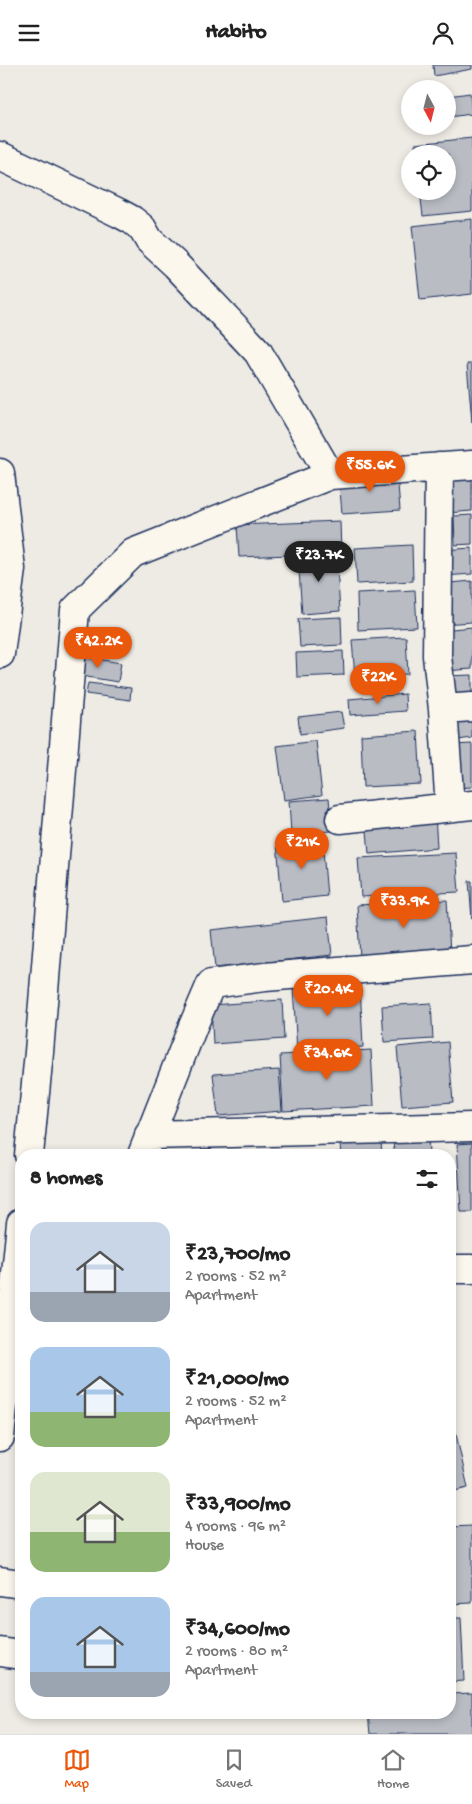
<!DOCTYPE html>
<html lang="en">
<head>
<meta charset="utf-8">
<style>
	body { margin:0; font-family:"Gochi Hand",sans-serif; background:#f2f2f2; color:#222; height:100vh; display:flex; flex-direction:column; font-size:19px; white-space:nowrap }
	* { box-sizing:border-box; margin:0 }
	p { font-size:16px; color:#767676 }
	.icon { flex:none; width:28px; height:28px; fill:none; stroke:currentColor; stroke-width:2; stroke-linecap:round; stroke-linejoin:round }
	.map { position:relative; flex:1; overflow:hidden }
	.details { position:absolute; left:15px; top:1084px; width:441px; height:570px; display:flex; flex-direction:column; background:#fff; border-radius:20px; box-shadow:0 2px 8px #0003 }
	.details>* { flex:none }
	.needle { width:32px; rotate:173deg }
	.buttons { position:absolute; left:401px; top:15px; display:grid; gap:10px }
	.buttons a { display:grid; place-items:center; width:55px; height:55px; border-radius:50%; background:#fff; box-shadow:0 2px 8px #0003; font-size:25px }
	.price { position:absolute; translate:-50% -42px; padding:0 11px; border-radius:18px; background:#ea580c; color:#fff; font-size:16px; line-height:32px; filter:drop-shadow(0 1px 2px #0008) }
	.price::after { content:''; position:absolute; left:50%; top:30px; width:15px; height:11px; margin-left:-8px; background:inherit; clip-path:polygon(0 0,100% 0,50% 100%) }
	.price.on { background:#222; color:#fff }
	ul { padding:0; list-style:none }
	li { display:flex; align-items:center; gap:15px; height:125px; padding:0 15px }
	li span { display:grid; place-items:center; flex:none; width:140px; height:100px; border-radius:15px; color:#555 }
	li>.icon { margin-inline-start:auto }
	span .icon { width:60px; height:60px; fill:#fffc; stroke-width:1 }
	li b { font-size:21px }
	h2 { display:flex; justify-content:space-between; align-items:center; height:60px; padding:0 15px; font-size:21px }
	header { display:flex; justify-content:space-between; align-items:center; height:65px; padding:0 15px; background:#fff; font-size:22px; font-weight:800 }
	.tabs { display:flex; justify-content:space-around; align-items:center; height:70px; border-top:1px solid #e0e0e0; background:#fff; font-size:14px; color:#767676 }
	.tabs a { display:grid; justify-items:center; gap:2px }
	.tabs .on { color:#ea580c }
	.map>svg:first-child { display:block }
	.building { fill:#b9bcc3; stroke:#1b2f5e }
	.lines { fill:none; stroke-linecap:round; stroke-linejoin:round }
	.street-casing { stroke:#1b2f5e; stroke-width:31 }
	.street { stroke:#fbf7ec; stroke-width:28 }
</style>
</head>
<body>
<header><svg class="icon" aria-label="menu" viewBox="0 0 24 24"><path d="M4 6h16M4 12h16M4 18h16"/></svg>Habito<svg class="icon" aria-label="person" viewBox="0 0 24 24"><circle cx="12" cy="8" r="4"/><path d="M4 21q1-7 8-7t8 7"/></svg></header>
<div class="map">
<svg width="472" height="1669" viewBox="0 0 472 1669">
	<rect width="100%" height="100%" fill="#eeebe4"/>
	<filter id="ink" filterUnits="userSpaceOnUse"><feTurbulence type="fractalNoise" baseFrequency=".02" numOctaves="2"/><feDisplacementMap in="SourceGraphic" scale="10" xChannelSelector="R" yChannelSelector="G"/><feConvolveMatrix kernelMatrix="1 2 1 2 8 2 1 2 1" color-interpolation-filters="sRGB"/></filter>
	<g filter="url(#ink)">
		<path class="building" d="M433,0H472V4L434,11Z
			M470,28L472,49L448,52V31Z
			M472,73V146L423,151L420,126H448V89H416L415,79Z
			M472,154V229L420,235L412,161Z
			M467,299H472V357Z
			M472,405V446L447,448L444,407Z
			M397,407L400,445L342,449L339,412Z
			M472,450V479L455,480L454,451Z
			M340,456L341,488L239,492L237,460Z
			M412,480L413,516L357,519L355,483Z
			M472,483V509L444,511L442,485Z
			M336,488L340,546L302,549L298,491Z
			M472,516V557L443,559L439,519Z
			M415,525L417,562L358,565L357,528Z
			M341,552L342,580L300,582L298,554Z
			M472,562V604L445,606L442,565Z
			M406,572L408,609L355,612L352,575Z
			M343,586L344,610L297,612L296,588Z
			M79,591L121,598L118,617L75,610Z
			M472,610V637L447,638L446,611Z
			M88,618L131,623L130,635L86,629Z
			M405,629L406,646L350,650L349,634Z
			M341,647L344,663L300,669L298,652Z
			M472,649V673L458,675L455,651Z
			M418,666L421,719L363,722L361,670Z
			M316,676L322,730L284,735L277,681Z
			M472,679V722L455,723L451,680Z
			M329,733L332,766L291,769L289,736Z
			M435,748L437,783L369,789L366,754Z
			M322,774L327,831L282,836L277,778Z
			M456,788L459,827L361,832L358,793Z
			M469,816H472V854Z
			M447,835L450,888L360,893L357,840Z
			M328,852L332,890L215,903L211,865Z
			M360,919L363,982L297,986L293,922Z
			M282,935L284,974L213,979L211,940Z
			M431,938L433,974L384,977L382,941Z
			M448,977L453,1037L402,1041L397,982Z
			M371,985L374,1041L283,1046L280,990Z
			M279,1005L282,1046L218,1051L213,1009Z
			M428,1071L429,1090H394L393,1073Z
			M381,1077L382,1090H341L340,1079Z
			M472,1078V1147H461L457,1079Z
			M450,1342L468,1423L450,1427Z
			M472,1461V1538L450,1539V1462Z
			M450,1553H461L464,1616L450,1617Z
			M472,1628V1669H370L368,1648H450V1629Z"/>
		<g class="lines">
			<g class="street-casing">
				<path id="street" d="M0,91L119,148L132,155L142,163L149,175L176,200L258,287L330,410
					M439,402L437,591L443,644L450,742
					M0,408L11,504L0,589
					M443,644L472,642
					M340,754L472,740
					M149,1070L472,1062
					M29,1090L39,987L75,545L133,488L330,410L472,400
					M142,1090L193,961L211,919L265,912L472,895
					M450,1204H472
					M0,1372L21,1158
					M0,1516L21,1519
					M0,1587L21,1590"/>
			</g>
			<use href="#street" class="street"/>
		</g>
	</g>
</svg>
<div class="buttons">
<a><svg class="needle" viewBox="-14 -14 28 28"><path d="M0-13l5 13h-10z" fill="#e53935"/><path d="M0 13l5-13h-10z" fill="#767676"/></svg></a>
<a><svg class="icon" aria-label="locate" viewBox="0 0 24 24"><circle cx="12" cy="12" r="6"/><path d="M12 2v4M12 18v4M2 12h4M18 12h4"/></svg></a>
</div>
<b class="price" style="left:370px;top:428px">₹55.6K</b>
<b class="price on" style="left:319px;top:518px">₹23.7K</b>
<b class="price" style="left:98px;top:604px">₹42.2K</b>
<b class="price" style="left:378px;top:640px">₹22K</b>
<b class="price" style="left:302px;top:805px">₹21K</b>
<b class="price" style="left:404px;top:864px">₹33.9K</b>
<b class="price" style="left:328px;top:952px">₹20.4K</b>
<b class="price" style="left:327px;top:1016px">₹34.6K</b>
<section class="details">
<h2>8 homes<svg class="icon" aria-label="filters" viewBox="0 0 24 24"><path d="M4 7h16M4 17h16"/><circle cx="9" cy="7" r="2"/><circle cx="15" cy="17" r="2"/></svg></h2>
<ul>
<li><span style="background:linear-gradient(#c9d6e8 70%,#9aa5b1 0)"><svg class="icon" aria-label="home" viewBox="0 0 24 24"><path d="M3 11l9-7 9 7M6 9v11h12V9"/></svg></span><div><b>₹23,700/mo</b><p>2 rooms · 52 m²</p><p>Apartment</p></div></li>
<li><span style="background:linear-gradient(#a9c7e8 65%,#8fb573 0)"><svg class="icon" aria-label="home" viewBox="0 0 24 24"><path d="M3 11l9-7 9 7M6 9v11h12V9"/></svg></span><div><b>₹21,000/mo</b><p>2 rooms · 52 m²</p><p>Apartment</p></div></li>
<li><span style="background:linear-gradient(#dfe7d0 60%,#8fb573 0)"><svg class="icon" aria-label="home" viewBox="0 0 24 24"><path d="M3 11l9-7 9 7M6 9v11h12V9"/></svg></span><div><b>₹33,900/mo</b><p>4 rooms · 96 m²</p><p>House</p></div></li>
<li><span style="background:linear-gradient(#a9c7e8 75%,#9aa5b1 0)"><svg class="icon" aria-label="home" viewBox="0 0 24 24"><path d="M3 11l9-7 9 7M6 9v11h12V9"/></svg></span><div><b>₹34,600/mo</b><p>2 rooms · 80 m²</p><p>Apartment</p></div></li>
</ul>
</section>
</div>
<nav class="tabs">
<a class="on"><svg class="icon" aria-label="map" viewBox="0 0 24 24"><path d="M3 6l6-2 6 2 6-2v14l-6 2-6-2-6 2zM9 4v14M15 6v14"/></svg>Map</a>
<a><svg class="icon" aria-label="saved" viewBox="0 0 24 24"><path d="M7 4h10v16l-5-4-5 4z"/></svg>Saved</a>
<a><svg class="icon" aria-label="home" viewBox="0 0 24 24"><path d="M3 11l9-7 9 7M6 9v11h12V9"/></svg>Home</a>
</nav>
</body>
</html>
